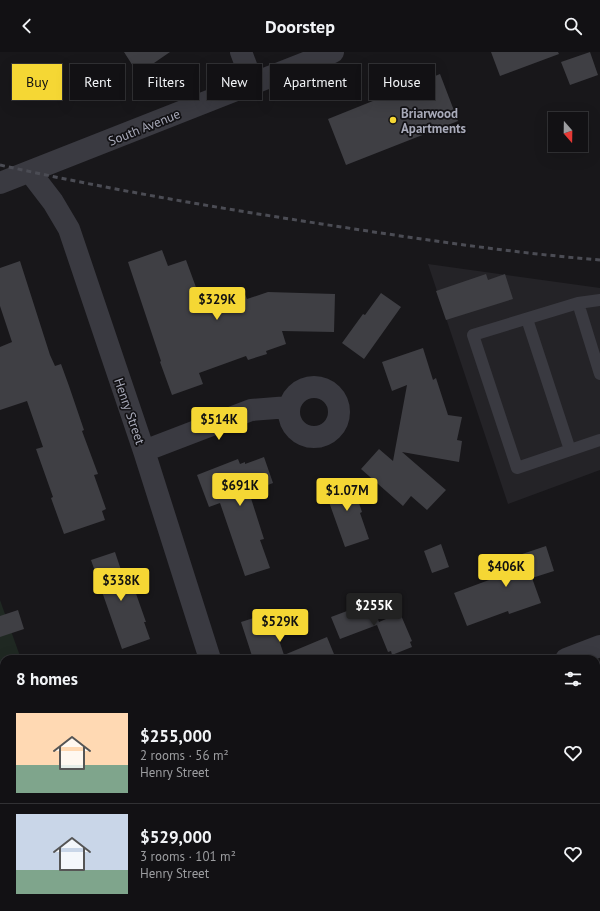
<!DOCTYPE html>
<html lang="en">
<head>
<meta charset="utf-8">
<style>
	body { margin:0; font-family:"PT Sans",sans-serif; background:#1f1f22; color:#f1f3f6; height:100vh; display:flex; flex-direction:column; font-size:15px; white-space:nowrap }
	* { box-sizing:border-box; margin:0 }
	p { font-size:13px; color:#9c9da0 }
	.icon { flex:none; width:22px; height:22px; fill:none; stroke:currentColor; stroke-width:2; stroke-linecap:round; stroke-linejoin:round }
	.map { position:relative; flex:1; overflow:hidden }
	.drawer { position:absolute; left:0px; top:603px; width:600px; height:256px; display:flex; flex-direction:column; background:#121114; border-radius:12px 12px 0 0; box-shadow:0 4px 16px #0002,0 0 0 1px #313134 }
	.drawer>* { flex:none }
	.banner { position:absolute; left:12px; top:12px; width:576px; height:36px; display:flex; gap:8px }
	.needle { width:26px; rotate:160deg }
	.tools { position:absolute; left:548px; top:60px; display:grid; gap:8px }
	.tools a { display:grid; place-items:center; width:40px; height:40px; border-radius:0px; background:#121114; box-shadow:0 4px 16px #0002,0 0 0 1px #313134; font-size:20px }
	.price { position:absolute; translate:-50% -34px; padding:0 9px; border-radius:4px; background:#f5d734; color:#111; font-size:13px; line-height:26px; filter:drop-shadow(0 1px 2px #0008) }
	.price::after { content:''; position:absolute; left:50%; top:24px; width:12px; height:9px; margin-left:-6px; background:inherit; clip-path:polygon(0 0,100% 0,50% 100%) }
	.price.active { background:#222; color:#fff }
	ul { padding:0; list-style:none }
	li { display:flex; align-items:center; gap:12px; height:100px; padding:0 16px }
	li+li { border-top:1px solid #313134 }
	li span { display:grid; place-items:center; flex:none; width:112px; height:80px; border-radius:0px; color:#555 }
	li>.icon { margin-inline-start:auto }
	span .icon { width:48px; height:48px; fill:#fffc; stroke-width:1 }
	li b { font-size:17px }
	h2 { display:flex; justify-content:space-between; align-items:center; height:48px; padding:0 16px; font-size:17px }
	.chip { padding:0 14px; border-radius:0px; background:#121114; box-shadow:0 4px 16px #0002,0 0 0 1px #313134; font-size:14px; line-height:36px }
	.chip.active { background:#f5d734; color:#111 }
	header { display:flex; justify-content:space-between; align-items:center; height:52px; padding:0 16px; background:#121114; font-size:18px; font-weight:700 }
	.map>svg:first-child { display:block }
	.built { fill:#242327 }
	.green { fill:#1f2822 }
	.building { fill:#3f3f44 }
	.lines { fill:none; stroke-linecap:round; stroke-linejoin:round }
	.path { stroke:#3e3f46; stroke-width:2.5; stroke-dasharray:2 3; stroke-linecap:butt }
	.lane { stroke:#3a3a41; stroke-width:12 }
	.street { stroke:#3a3a41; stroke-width:22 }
	.rail { stroke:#4b4c54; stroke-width:3; stroke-dasharray:5 4; stroke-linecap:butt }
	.poi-dot { fill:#f5d734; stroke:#131215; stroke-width:1.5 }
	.labels { text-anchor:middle; stroke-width:3.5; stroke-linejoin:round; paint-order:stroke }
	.poi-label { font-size:13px; font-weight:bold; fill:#a9abba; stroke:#131215; text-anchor:start }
	.street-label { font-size:13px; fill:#a9abba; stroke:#131215 }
</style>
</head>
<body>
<header><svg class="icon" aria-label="back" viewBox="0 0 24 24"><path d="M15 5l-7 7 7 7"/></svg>Doorstep<svg class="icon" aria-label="search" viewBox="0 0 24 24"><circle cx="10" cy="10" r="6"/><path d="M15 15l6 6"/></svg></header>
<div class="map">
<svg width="600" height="859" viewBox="0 0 600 859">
	<rect width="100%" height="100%" fill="#18171a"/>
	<path class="built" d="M428,212L600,236V418L508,452Z"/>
	<path class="green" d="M0,548L21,607H4V638L0,639Z"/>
	<path class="building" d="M124,0H170L138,22Z
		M491,0H558L559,2L500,24Z
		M590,0L598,23L570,33L561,10Z
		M440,22L458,69L346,113L328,67Z
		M162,198L168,214L186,208L197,238L199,237L204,253L243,238L247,247L268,240L335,242L334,280L282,279L286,292L266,299L267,302L248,308L246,304L199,321L203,332L172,343L160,310L161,309L128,210Z
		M20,209L50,303L55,314L61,312L69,334L84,378L82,379L98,422L94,423L106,457L102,459L105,468L64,482L51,446L53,445L36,397L43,395L27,349L0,358V295L12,290L0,254V216Z
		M486,222L488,228L505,222L513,247L446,268L436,239Z
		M381,241L401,255L364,307L342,291L363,262L365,263Z
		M423,296L433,328L436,326L448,363L462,365L457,388L462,389L459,410L402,400L446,438L427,458L411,444L403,454L361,417L379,397L393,409L407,333L392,339L382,310Z
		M264,405L273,431L249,440L264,487L260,488L270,516L245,524L220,451L209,455L197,423L238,407L240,412L245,410V412Z
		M351,427L362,460L360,461L369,487L345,495L324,436Z
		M441,492L449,515L432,521L424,499Z
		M546,494L554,519L532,526L541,551L509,562L508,559L467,574L454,541L497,525L492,512Z
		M115,500L128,539L134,536L146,570H144L150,587L122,597L91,508Z
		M371,550L379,570L400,561L412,589L410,590L412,595L392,603L391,599L388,600L377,573L340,587L331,565Z
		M18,558L24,577L0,585V564Z
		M270,561L284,603L327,585L336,607H253L241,570Z"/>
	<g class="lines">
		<path class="path" d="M596,643L600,655"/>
		<path class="lane" d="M600,248L578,251L473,283L517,416L600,388
			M578,251L600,322
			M527,267L570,398"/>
		<path class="street" d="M241,0L253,32
			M30,120L53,150L69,177L144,399L210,607
			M0,131L333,0
			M289 360a25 25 0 1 1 50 0a25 25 0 1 1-50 0Z
			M144,399L251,358L289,355
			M566,607L600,594
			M0,831L4,829"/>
		<path class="rail" d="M0,113C102,136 206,154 309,170C406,185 503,200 600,208"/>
	</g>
	<circle class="poi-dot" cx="393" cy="68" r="4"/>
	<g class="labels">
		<g class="poi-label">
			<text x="401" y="66">Briarwood<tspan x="401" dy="15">Apartments</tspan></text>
		</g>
		<g class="street-label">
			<text transform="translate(144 75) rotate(-22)" y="5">South Avenue</text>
			<text transform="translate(130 359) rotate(71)" y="5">Henry Street</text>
		</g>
	</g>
</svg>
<div class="tools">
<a><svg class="needle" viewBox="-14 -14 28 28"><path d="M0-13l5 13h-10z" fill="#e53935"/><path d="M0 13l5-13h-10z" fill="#9c9da0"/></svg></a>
</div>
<b class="price" style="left:217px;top:269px">$329K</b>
<b class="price" style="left:219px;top:389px">$514K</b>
<b class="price" style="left:240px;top:455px">$691K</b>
<b class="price" style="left:347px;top:460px">$1.07M</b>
<b class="price" style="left:506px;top:536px">$406K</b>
<b class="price" style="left:121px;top:550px">$338K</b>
<b class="price active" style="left:374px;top:575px">$255K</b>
<b class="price" style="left:280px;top:591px">$529K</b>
<div class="banner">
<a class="chip active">Buy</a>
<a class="chip">Rent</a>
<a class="chip">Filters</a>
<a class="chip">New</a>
<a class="chip">Apartment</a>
<a class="chip">House</a>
</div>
<section class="drawer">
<h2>8 homes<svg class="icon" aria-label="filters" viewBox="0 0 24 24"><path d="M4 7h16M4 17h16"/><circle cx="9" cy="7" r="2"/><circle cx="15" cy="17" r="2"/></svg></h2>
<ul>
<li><span style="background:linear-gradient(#ffd9b3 65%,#7fa58c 0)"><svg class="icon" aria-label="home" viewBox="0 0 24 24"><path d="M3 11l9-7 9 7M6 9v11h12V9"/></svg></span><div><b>$255,000</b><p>2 rooms · 56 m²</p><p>Henry Street</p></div><svg class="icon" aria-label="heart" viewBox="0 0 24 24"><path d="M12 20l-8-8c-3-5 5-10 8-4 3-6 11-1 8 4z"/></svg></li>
<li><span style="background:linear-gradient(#c9d6e8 70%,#7fa58c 0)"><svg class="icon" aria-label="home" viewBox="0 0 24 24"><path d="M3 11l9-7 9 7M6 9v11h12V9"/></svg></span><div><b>$529,000</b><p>3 rooms · 101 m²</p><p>Henry Street</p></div><svg class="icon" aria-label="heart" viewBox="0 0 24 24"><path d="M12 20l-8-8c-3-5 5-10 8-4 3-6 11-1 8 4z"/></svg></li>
</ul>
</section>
</div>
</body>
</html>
